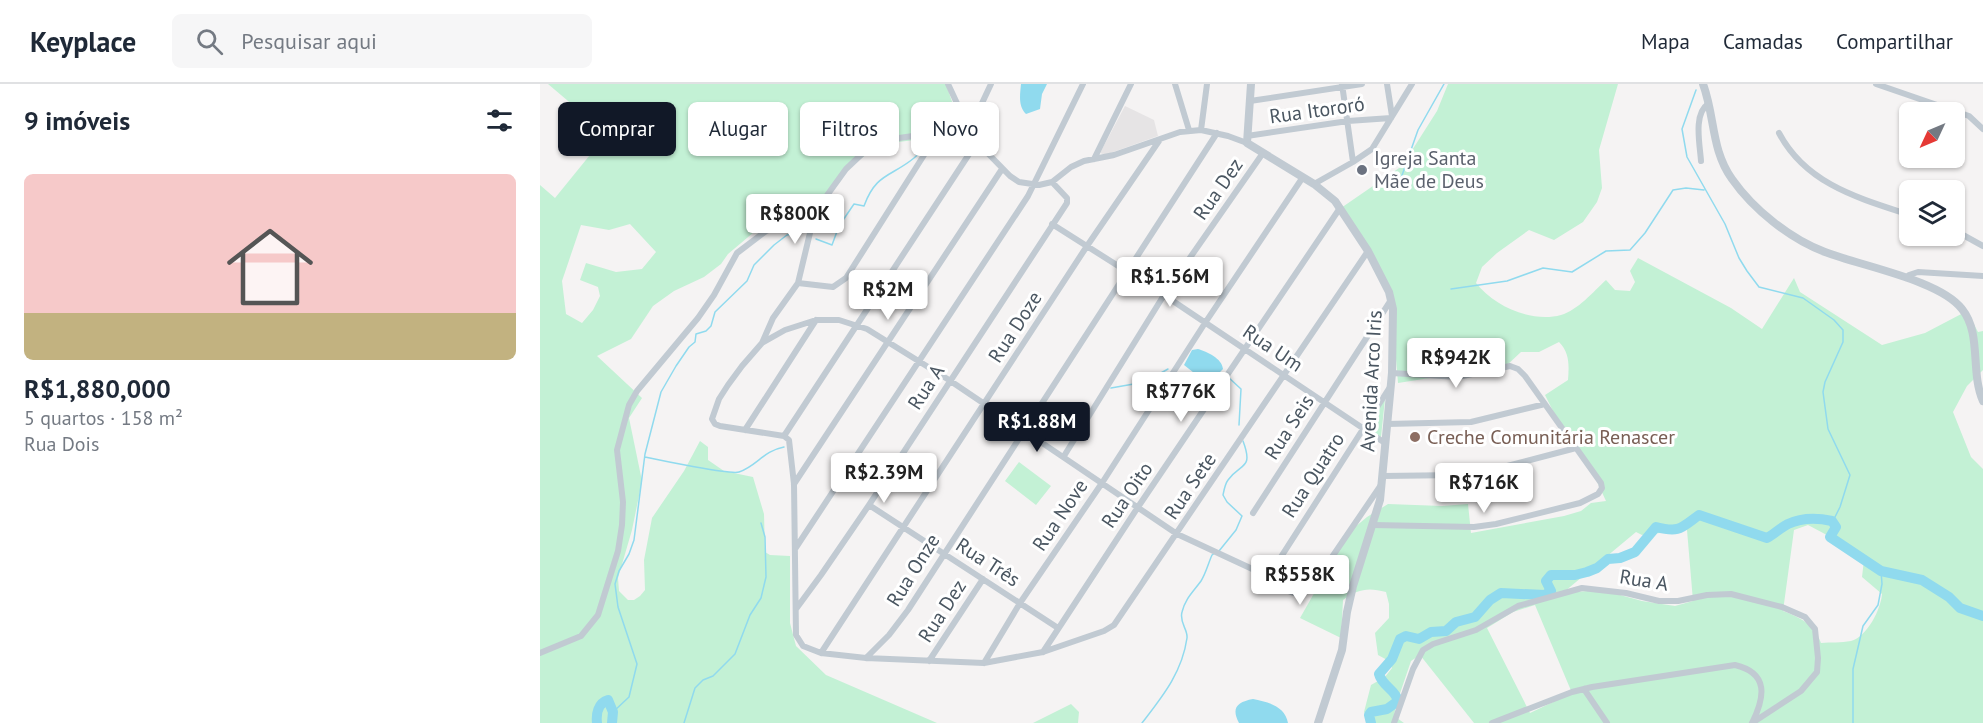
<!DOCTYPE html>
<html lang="pt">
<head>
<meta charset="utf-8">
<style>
	body { margin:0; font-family:"PT Sans",sans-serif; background:#f6f6f7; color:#1f2937; height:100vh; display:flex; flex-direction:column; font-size:22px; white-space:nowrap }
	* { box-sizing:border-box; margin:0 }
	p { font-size:20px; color:#747a83 }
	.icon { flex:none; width:33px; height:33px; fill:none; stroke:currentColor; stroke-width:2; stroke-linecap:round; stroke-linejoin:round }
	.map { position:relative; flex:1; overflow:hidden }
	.drawer { display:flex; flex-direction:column; background:#fff; width:540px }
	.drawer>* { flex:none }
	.top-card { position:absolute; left:18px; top:18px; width:570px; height:54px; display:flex; gap:12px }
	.needle { width:39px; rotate:226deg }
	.fabs { position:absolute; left:1359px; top:18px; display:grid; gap:12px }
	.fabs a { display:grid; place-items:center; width:66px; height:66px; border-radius:9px; background:#fff; box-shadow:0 2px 4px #0004; font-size:30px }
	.price { position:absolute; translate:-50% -51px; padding:0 14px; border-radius:6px; background:#fff; color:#222; font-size:20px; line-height:39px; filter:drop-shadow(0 2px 3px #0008) }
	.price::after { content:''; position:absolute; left:50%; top:36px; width:18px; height:14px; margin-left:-9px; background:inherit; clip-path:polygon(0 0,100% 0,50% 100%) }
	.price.selected { background:#111827; color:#fff }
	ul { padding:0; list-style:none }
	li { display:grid; align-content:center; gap:12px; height:318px; padding:0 24px }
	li+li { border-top:2px solid #e0e1e3 }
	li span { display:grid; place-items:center; height:186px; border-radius:9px; color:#555 }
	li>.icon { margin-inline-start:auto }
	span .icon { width:108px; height:108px; fill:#fffc; stroke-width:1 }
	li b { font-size:26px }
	h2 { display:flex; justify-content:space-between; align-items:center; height:72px; padding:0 24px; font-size:26px }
	.tag { padding:0 21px; border-radius:9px; background:#fff; box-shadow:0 2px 4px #0004; font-size:21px; line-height:54px }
	.tag.selected { background:#111827; color:#fff }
	header { display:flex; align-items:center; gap:36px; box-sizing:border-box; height:84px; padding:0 30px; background:#fff; border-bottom:2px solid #e0e1e3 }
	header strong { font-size:28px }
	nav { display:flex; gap:33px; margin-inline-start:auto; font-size:21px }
	.search { width:420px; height:54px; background:#f6f6f7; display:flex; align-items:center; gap:15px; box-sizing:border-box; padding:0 21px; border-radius:9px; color:#747a83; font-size:22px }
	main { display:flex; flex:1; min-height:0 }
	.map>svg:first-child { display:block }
	.education { fill:#e6e4e5 }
	.green { fill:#c3f1d5; fill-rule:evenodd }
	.water { fill:#90daee }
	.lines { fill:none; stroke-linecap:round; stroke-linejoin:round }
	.stream { stroke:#90daee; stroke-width:1.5 }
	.river { stroke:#90daee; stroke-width:10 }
	.minor { stroke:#c1cad2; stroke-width:6 }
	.tertiary { stroke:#c1cad2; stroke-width:8 }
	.worship-dot { fill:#6b7280; stroke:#fff; stroke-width:2 }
	.education-dot { fill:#8d6e63; stroke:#fff; stroke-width:2 }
	.labels { text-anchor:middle; stroke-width:6; stroke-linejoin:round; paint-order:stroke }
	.street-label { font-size:20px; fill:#4a5661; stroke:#fff }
	.worship-label { font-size:20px; fill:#5b616d; stroke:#fff; text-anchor:start }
	.education-label { font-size:20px; fill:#785e54; stroke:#fff; text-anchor:start }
</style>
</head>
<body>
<header>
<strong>Keyplace</strong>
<div class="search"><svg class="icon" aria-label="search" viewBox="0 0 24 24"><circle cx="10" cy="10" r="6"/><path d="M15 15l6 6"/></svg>Pesquisar aqui</div>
<nav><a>Mapa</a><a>Camadas</a><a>Compartilhar</a></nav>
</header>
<main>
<section class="drawer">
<h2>9 imóveis<svg class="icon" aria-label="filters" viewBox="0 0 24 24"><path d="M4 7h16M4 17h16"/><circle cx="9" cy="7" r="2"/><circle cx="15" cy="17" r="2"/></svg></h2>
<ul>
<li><span style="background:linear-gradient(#f6c9c9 75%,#c2b280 0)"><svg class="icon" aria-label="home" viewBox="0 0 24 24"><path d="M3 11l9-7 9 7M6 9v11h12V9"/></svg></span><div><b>R$1,880,000</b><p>5 quartos · 158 m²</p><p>Rua Dois</p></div></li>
</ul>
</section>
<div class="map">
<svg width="1443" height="639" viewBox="0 0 1443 639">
	<rect width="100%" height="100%" fill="#f5f3f3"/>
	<path class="education" d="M585,22L614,36L618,52L565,71L560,69Z"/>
	<path class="green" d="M8,0H406L422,47L391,54L342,60L310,82L285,114L265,125L220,143L188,170L181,180L164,193L134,207L113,222L91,255L57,272L102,314L89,334L102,397L92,446L78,494L79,507L88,516H94L100,512L105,506L104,476L112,434L144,387L160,357L168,363V376L184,387L213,393L224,430L225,468L230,471L250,472V539L256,562L286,591L397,639H0V101L15,114L67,50ZM90,140L116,168L102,185L76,188L46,179L40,196L58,203L60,212L53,226L42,239L26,230L22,197L41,141L69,146Z
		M908,0H1078L1059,66L1062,104L1057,118L1043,138L1014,156L989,146L957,169L942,183L936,199C954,222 991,239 1021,231C1038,226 1053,208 1066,196L1075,206L1090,207L1095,198L1090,187L1098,174L1191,224L1222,245L1254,194L1260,208L1342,261L1385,249L1427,227L1438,248L1443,247V286L1427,302L1413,328L1431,373L1443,385V639H934L880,571L871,577L856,621L854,632L864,639H832L824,628L831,601L845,593L852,584L849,577L838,571L835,549L849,534V520L846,508C828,503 818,505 803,516L801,554L760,534L809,448L827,433L848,420L902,422L928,420L931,449L1024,432L1041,427L1051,419L1066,417L1048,378L1031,363L1005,311L1028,296C1029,282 1030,269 1019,258L999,268H981L966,282L858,299L851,215L801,124L862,82L897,27ZM1268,441L1300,458L1324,476L1322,493L1342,510C1341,525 1327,553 1311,557C1301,559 1291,558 1281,559C1274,540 1261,534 1243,527L1254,446ZM1147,446L1153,517L1135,522L1102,517L1062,506L1034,508L1018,513L1096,448L1102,451ZM995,521L1032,609L990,629L947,544L973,528Z
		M845,315L841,353L830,346L828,341Z
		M479,378L511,402L496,421L465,397Z
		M531,620L539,628L538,639H493Z"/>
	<path class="water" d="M481,0H507L502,10L500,25L486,30C478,22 480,11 481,0Z
		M658,265C667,268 682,274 683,285L669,299L663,296L644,281L652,266Z
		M713,615C728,618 745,622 748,639H699C691,624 697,618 713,615Z"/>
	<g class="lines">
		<path class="stream" d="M1156,6L1142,45L1147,73L1185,140L1199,174L1207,187L1219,203L1263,214L1294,236L1303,246V258L1285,298L1283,308L1288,345L1310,391L1300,423L1293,437
			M411,44L421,46
			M860,97L878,46L904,0
			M276,155L292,161L299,142L314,120L324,122C336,89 351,93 374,74C382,68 385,58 392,52
			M911,205L967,197L1003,184L1032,188L1066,167L1090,166L1105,149L1133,106L1146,104L1164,106
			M688,293L701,305L699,341
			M571,304L605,298L628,285
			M105,373C119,376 191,391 199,388C217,382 223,367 244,363
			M679,467L696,446L702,432L687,418L683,411C684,406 685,400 688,396C700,379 714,386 703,357
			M73,628L89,613L97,580L78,523L75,500L79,487L89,470L94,456L105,370L121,308L136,282L149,263L155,258L156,250L166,247L171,242L175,228L207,197L214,181L234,161L247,151L263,148
			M144,639L155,604L163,596L173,592L195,570L210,531L221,514L226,493L225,453L221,439
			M602,639C622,613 642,589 647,554C648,545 639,539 642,528C645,515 653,508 661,497C666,489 668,480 672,471L675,469
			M1313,639V585L1323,542L1338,521L1342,500L1341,487"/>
		<path class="river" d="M57,639C56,630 58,619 68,616L73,628L72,639
			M831,639L829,631L831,628L847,625L858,617C856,606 842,602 839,590L852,575L860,555L866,552L879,555L891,548L906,547L916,538L935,533L950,516L961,509L1005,511L1011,507L1006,497L1011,491H1035L1047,488L1057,484L1068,475L1080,474L1095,468L1116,443C1140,449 1141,444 1159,431L1227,454C1234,450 1240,444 1248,440C1261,434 1278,434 1292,437L1296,443L1290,453L1341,487L1382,496L1409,513L1420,524L1443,532"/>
		<path class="minor" d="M408,0L429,45
			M635,0L649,46
			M802,0L813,78
			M847,0L852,32
			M1336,0L1429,32L1443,45
			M710,17L822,0
			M661,46L667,0
			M428,49L451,0
			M1239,49C1266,100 1318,114 1370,131
			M707,52L808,37L851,34
			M554,75L591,0
			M1161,77C1160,61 1153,30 1168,20
			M774,100L813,78L832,65L872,0
			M275,128L258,199L233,234L222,259L202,282L188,301L179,315L172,335L175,340L180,342L244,352L249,356L254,400L256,551L263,562L281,569L326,574L444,579L503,568L564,547L574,541L828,167
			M512,140L624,211L845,359
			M1414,146L1443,162
			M1366,194L1369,191L1378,188L1443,192
			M258,199L293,203L306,194L398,49
			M222,259L245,246L276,236H299L327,245L409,296L637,450L734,495
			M847,340L931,338L1005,320
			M205,346L276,236
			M244,352L437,58
			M524,372L624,211L723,69
			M843,392L919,391L940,389L1036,364
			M254,400L462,85
			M841,401L775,498C758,516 749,511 733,494L732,487L850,303
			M329,421L518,544
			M713,429L851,216
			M833,441L934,443L956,440L1040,419L1058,410L1062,404L1061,399L985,292L978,285L970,282L918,293L852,289
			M255,465L488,112L543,0
			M256,525L281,491L329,421L527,119V114L512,98
			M503,568L598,423L800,124
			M0,569L41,552L58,531L78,467L82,441L83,418L77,366L89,321L97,307L158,234L174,211L197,169L226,147L275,128L306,85L324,68L338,59L352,55L408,47L428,49L470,92L479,98L499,101L512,98L531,83L544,77L574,71L640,48L661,46L688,52L707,59
			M281,569L547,162L619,57
			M326,574L349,551L368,526L677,49
			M389,577L443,495
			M444,579L480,519L562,399L665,239L763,93
			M1044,605L1067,639
			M854,639L873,585L883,566L893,560L936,546L978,522L1042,504L1086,509L1119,517H1138L1167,511L1191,510L1242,523L1265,533L1275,545L1278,574L1277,588L1261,607L1212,639
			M952,639L1032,608L1052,603L1195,581C1229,589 1225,613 1212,639"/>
		<path class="tertiary" d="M711,0L707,59L774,100L795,117L828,167L849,208L853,225L852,289L840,416L813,502L807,528L802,566L778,639
			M1163,0C1175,32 1171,66 1192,95C1213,125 1250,155 1285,168C1321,182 1400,196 1422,225C1442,250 1430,288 1443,317"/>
	</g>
	<circle class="worship-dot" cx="822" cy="86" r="6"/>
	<circle class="education-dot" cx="875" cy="353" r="6"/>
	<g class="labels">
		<g class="street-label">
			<text transform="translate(777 26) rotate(-8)" y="7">Rua Itororó</text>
			<text transform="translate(678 105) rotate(-55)" y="7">Rua Dez</text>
			<text transform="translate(475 243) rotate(-57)" y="7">Rua Doze</text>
			<text transform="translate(733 264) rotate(34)" y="7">Rua Um</text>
			<text transform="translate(831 297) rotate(-87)" y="7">Avenida Arco Iris</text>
			<text transform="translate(386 303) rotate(-57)" y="7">Rua A</text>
			<text transform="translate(749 343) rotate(-57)" y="7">Rua Seis</text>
			<text transform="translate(773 391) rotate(-57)" y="7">Rua Quatro</text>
			<text transform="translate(650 402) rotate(-56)" y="7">Rua Sete</text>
			<text transform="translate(587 411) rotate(-56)" y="7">Rua Oito</text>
			<text transform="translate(520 431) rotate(-56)" y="7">Rua Nove</text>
			<text transform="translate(448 478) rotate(33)" y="7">Rua Três</text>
			<text transform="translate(373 486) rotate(-58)" y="7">Rua Onze</text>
			<text transform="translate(1104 496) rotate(9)" y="7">Rua A</text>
			<text transform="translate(402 527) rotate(-57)" y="7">Rua Dez</text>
		</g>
		<g class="worship-label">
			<text x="834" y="81">Igreja Santa<tspan x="834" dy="23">Mãe de Deus</tspan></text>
		</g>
		<g class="education-label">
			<text x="887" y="360">Creche Comunitária Renascer</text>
		</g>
	</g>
</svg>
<div class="fabs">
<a><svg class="needle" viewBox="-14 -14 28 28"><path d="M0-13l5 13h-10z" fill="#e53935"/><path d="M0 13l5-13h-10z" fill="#747a83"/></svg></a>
<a><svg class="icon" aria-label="layers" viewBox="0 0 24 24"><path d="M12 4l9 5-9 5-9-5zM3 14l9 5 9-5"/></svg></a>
</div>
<b class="price" style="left:255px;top:161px">R$800K</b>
<b class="price" style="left:630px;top:224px">R$1.56M</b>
<b class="price" style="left:348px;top:237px">R$2M</b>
<b class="price" style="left:916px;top:305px">R$942K</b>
<b class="price" style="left:641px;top:339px">R$776K</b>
<b class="price selected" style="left:497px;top:369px">R$1.88M</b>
<b class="price" style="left:344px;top:420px">R$2.39M</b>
<b class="price" style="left:944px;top:430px">R$716K</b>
<b class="price" style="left:760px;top:522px">R$558K</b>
<div class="top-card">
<a class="tag selected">Comprar</a>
<a class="tag">Alugar</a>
<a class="tag">Filtros</a>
<a class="tag">Novo</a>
</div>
</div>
</main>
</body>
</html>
